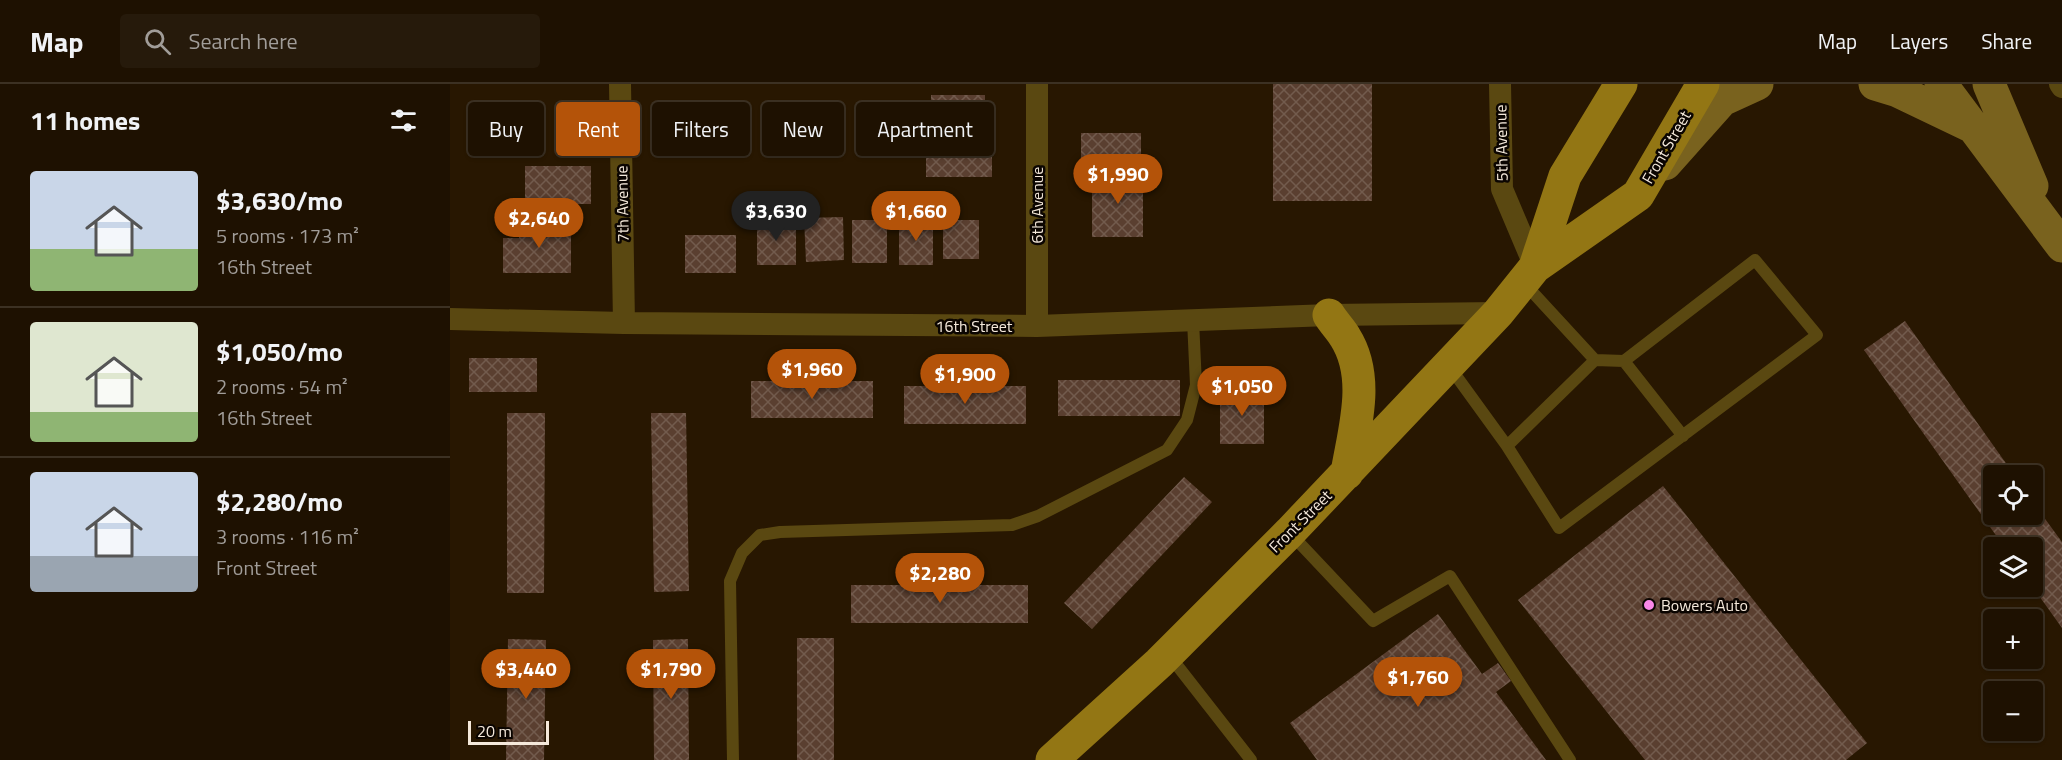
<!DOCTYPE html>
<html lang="en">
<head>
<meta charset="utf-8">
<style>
	body { margin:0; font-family:"Titillium Web",sans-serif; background:#261a0b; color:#f1f3f6; height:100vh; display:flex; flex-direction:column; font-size:22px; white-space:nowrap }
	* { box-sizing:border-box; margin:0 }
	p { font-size:20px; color:#a19d99 }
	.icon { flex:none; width:33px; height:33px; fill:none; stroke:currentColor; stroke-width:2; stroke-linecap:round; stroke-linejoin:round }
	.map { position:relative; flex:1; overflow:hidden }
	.drawer { display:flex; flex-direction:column; background:#1e1101; width:450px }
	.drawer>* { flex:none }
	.banner { position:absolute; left:18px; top:18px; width:570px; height:54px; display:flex; gap:12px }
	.tools { position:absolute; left:1533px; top:381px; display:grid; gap:12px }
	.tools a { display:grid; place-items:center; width:60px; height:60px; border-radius:6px; background:#1e1101; box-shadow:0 2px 4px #0004,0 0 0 2px #3c3123; font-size:30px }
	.scale { position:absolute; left:18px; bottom:15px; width:81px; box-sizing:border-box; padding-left:6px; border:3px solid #f5e9db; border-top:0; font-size:16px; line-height:21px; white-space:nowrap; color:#f5e9db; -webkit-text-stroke:4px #0b0501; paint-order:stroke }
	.price { position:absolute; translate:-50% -51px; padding:0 14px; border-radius:21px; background:#b45309; color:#fff; font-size:20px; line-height:39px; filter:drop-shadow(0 2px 3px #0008) }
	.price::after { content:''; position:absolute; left:50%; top:36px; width:18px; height:14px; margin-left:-9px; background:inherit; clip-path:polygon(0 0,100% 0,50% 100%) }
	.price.selected { background:#222; color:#fff }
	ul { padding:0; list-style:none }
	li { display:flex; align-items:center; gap:18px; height:150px; padding:0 30px }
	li+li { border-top:2px solid #3c3123 }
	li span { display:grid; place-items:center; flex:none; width:168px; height:120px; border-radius:6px; color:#555 }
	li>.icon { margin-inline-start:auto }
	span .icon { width:72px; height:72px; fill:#fffc; stroke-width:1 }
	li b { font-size:26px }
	h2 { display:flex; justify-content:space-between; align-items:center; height:72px; padding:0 30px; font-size:26px }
	.pill { padding:0 21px; border-radius:6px; background:#1e1101; box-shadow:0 2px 4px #0004,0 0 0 2px #3c3123; font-size:21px; line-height:54px }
	.pill.selected { background:#b45309; color:#fff }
	header { display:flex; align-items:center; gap:36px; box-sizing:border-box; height:84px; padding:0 30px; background:#1e1101; border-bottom:2px solid #3c3123 }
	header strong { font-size:28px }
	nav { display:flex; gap:33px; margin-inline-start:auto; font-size:21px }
	.search { width:420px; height:54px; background:#261a0b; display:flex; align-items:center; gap:15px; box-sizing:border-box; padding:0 21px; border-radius:6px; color:#a19d99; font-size:22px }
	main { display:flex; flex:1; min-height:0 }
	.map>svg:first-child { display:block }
	.building { fill:url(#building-cross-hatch) }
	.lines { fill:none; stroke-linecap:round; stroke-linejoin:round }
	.service { stroke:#5a4811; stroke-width:12 }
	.minor { stroke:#5a4811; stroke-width:22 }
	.secondary { stroke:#79621e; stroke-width:33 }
	.primary { stroke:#937614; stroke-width:33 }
	.poi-dot { fill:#fa87e7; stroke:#0b0501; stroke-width:2 }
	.labels { text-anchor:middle; stroke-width:5; stroke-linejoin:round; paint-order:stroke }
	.street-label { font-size:16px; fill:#f5e9db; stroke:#0b0501 }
	.poi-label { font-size:16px; fill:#f5e9db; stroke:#0b0501; text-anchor:start }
</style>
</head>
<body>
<header>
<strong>Map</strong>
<div class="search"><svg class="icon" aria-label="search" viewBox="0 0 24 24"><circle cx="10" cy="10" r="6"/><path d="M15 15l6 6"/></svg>Search here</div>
<nav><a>Map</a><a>Layers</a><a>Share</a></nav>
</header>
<main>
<section class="drawer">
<h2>11 homes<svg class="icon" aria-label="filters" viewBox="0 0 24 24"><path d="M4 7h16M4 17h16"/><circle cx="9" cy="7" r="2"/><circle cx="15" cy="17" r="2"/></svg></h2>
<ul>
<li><span style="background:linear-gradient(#c9d6e8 65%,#8fb573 0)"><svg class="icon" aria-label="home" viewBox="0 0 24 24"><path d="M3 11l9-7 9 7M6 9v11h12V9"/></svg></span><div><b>$3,630/mo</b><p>5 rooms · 173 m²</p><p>16th Street</p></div></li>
<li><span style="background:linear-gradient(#dfe7d0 75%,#8fb573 0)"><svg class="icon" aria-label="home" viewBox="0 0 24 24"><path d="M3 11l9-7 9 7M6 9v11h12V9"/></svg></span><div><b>$1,050/mo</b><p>2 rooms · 54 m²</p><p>16th Street</p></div></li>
<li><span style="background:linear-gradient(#c9d6e8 70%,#9aa5b1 0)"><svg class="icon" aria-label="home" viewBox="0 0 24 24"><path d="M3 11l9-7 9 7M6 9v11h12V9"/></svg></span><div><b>$2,280/mo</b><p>3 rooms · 116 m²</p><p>Front Street</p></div></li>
</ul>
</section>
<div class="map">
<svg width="1612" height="676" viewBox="0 0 1612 676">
	<defs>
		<pattern id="building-cross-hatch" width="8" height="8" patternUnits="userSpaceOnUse" patternTransform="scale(1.5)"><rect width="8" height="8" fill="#5a3f30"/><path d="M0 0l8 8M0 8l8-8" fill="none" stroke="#725b4d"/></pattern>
	</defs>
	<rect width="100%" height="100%" fill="#281701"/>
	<path class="building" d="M823,0H922V117H823Z
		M481,11H535V46H481Z
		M631,49H691V79H631Z
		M476,59H542V93H476Z
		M75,82H141V120H75Z
		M642,89H693V153H642Z
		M393,133L394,176L356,178L354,134Z
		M449,135H483V181H449Z
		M307,136H346V181H307Z
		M402,136H437V179H402Z
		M493,136H529V175H493Z
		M69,138H121V189H53V154H69Z
		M235,151H286V189H235Z
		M1455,237L1565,392H1544V430H1582V417L1612,458V544L1582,502V464H1555L1414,266Z
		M19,274H87V308H19Z
		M608,296H730V332H608Z
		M301,297H423V334H301Z
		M454,302H576V340H454Z
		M770,306H814V360H770Z
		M57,329H95L94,509H57Z
		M201,329H236L239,507L204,508Z
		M734,393L762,418L642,545L614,519Z
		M1213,402L1417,659L1396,676H1195L1068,516Z
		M401,501H578V539H401Z
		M988,530L1032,590L1048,579L1061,597L1046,608L1096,676H867L840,639Z
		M347,554H384V676H347Z
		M58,555L96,556L94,676H56Z
		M238,555L239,676H204L203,556Z"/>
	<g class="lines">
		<path class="service" d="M1174,277L1233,352
			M999,282L1057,362L1145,276L1075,200
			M1057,362L1109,444L1367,251L1305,176L1174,277L1145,276
			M840,449L923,537L1000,492L1120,676
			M719,571L801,676
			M283,676L280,497L292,469L310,451L330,448L562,441L588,432L717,366L737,336L746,301L743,236"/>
		<path class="minor" d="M170,0L174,239
			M1050,0L1052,105L1085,183
			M1610,0L1612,3
			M0,235L174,239L587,242L879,231L1048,229
			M587,242V0"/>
		<path class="secondary" d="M1425,0L1448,7L1519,41
			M1491,0L1612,162
			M1539,0L1582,102
			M1215,80L1272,16L1307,0"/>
		<path class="primary" d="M1085,183L1115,92L1171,0
			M879,231C884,239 891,246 895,253C921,294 904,346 897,389
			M602,676L709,579L840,448L1048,229L1085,183L1188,111L1253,0"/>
	</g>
	<circle class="poi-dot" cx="1199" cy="521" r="6"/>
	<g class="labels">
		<g class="street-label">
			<text transform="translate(1051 59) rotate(-91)" y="6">5th Avenue</text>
			<text transform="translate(1216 63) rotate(-60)" y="6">Front Street</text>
			<text transform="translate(172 120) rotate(-91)" y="6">7th Avenue</text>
			<text transform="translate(587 121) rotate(-90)" y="6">6th Avenue</text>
			<text x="524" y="248">16th Street</text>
			<text transform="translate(850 437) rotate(-45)" y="6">Front Street</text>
		</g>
		<g class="poi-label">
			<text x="1211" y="527">Bowers Auto</text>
		</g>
	</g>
</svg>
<div class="tools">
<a><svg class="icon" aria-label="locate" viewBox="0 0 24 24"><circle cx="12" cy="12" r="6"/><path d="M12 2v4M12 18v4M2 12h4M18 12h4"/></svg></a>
<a><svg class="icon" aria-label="layers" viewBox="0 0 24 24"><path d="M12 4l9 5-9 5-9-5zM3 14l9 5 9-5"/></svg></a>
<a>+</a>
<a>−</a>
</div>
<div class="scale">20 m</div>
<b class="price" style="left:668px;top:121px">$1,990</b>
<b class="price selected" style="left:326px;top:158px">$3,630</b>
<b class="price" style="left:466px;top:158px">$1,660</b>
<b class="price" style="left:89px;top:165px">$2,640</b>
<b class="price" style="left:362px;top:316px">$1,960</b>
<b class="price" style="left:515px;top:321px">$1,900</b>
<b class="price" style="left:792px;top:333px">$1,050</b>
<b class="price" style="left:490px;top:520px">$2,280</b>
<b class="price" style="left:76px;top:616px">$3,440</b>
<b class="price" style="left:221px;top:616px">$1,790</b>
<b class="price" style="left:968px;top:624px">$1,760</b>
<div class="banner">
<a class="pill">Buy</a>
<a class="pill selected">Rent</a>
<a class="pill">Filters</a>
<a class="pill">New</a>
<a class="pill">Apartment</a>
</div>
</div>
</main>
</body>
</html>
